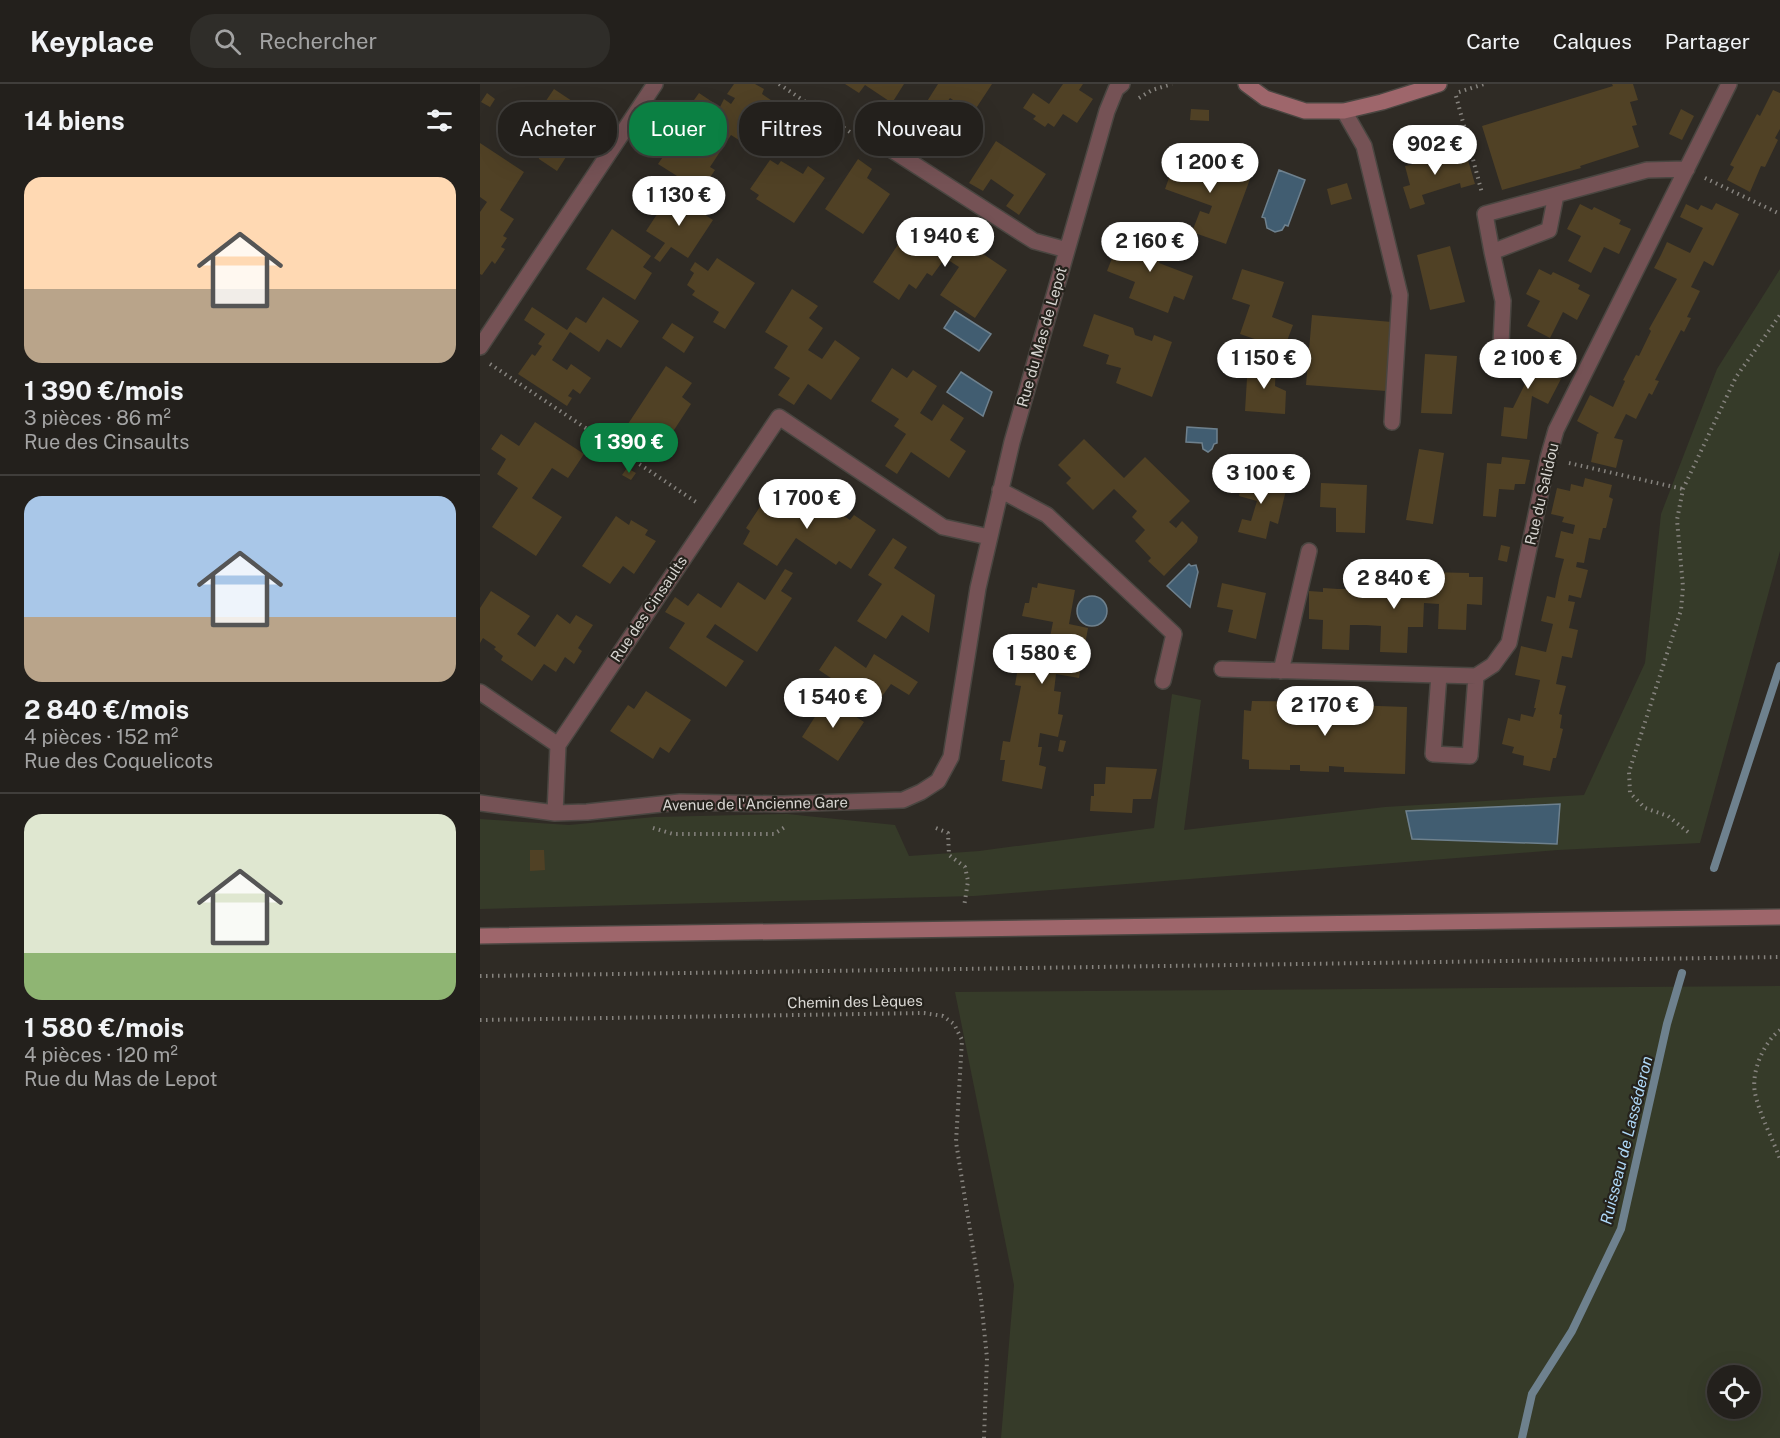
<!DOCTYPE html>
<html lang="fr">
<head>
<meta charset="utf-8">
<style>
	body { margin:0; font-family:"Public Sans",sans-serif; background:#2f2d29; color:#f1f3f6; height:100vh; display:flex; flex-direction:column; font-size:22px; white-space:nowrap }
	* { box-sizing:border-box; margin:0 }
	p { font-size:20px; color:#a3a3a3 }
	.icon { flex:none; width:33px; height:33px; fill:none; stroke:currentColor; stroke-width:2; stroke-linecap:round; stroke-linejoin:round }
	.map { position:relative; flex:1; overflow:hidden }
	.sheet { display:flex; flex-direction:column; background:#23201c; width:480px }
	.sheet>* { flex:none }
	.guide { position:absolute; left:18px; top:18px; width:570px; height:54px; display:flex; gap:12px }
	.tools { position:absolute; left:1227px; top:1281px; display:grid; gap:12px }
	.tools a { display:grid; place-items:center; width:54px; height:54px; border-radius:50%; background:#23201c; box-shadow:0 6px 24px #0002,0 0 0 2px #403e3b; font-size:30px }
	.price { position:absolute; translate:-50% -51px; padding:0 14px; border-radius:21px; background:#fff; color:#222; font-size:20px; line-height:39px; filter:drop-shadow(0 2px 3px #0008) }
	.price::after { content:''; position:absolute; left:50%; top:36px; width:18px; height:14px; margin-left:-9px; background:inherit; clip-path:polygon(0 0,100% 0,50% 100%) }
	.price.active { background:#0b8043; color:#fff }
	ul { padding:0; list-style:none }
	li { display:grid; align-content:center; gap:12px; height:318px; padding:0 24px }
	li+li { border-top:2px solid #403e3b }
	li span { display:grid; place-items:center; height:186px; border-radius:18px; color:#555 }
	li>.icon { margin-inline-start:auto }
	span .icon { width:108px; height:108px; fill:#fffc; stroke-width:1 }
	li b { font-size:26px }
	h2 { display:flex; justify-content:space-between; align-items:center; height:72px; padding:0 24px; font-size:26px }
	.chip { padding:0 21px; border-radius:24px; background:#23201c; box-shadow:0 6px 24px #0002,0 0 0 2px #403e3b; font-size:21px; line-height:54px }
	.chip.active { background:#0b8043; color:#fff }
	header { display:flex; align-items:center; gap:36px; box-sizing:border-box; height:84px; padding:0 30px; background:#23201c; border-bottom:2px solid #403e3b }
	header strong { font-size:28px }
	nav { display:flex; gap:33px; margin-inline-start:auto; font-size:21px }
	.search { width:420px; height:54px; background:#2f2d29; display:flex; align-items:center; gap:15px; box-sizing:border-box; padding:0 21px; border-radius:24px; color:#a3a3a3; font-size:22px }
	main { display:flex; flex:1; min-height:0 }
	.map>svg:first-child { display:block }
	.green { fill:#363b29; fill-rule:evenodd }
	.water { fill:#415d71; stroke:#6e818e; stroke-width:1.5 }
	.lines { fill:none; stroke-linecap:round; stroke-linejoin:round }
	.stream { stroke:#6e818e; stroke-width:8 }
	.building { fill:#504125 }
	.lane-casing { stroke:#4a4641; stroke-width:18 }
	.street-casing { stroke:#4a4641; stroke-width:18 }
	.secondary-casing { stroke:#4a4641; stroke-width:18 }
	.path { stroke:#86837e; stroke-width:4; stroke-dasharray:1.5 4.5; stroke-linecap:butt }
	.lane { stroke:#755255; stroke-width:15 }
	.street { stroke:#755255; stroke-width:15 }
	.secondary { stroke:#9e666b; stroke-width:15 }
	.labels { text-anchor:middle; stroke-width:4.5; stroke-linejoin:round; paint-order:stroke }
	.street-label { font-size:15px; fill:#d8d6d2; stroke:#25221c }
	.water-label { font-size:16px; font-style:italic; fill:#aed8f7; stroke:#25221c }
</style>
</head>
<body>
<header>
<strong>Keyplace</strong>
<div class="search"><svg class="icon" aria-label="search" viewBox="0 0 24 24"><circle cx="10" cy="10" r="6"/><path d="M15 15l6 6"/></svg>Rechercher</div>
<nav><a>Carte</a><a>Calques</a><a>Partager</a></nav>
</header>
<main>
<section class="sheet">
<h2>14 biens<svg class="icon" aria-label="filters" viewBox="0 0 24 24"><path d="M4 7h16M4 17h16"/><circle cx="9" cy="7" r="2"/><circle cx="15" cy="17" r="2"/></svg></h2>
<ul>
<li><span style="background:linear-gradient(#ffd9b3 60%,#b9a48a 0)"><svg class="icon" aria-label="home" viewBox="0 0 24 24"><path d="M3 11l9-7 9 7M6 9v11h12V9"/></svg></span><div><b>1 390 €/mois</b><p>3 pièces · 86 m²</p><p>Rue des Cinsaults</p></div></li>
<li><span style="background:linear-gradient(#a9c7e8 65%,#b9a48a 0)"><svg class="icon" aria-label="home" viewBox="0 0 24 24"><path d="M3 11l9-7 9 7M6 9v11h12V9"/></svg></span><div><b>2 840 €/mois</b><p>4 pièces · 152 m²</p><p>Rue des Coquelicots</p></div></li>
<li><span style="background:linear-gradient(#dfe7d0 75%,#8fb573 0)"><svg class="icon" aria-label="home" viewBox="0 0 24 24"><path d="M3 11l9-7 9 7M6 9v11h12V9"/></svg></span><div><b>1 580 €/mois</b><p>4 pièces · 120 m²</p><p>Rue du Mas de Lepot</p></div></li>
</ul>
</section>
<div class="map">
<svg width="1300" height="1354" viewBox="0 0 1300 1354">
	<rect width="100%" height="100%" fill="#2f2b25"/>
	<path class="green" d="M1300,185V467L1220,759L1078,766L494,812L0,825V735L89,741L175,733L307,730L415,741L429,772L499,767L674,744L692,610L721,616L704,746L905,723L1104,711L1165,579L1181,430L1237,285Z
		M1300,902V1354H521L534,1201L475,908ZM1238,1292H1270V1324H1238Z"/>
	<path class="water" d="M799,86L825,96L808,142L805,141L802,146L795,148L787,144L785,134L782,133Z
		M475,227L511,250L499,267L464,244Z
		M481,288L512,308L503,332L467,308Z
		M707,343L737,345V359L734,360L732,365L728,368L723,365L722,359L706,358Z
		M709,480L711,482L716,481L718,488L710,523L687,502Z
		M597 527a15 15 0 1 1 30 0a15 15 0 1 1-30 0Z
		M1080,720L1077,760L932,755L926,727Z"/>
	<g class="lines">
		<path class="stream" d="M1234,784L1300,582
			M1042,1354L1052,1310L1092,1247L1141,1145L1187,940L1202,889"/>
	</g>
	<path class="building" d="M254,0H275L284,5L282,10L301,23L273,65L251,51L230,83L235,86L221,107L178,80L214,27L209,23L219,9L240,23L244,15L251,20L255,14L247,10Z
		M365,0H424L412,19L385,1L379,9Z
		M458,0H512L493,29L470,14L460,28L446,19Z
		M583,0H603L599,6L613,15L597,39L583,30L574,43L568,39L565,43L553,35L556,32L543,24L553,9L569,20Z
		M1132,0H1153L1158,16L1150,18L1157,41L1152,42L1159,63L1100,82L1101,84L1022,106L1002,42L1133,2Z
		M74,5L113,31L77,87L59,75L58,70L69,55L79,62L83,57L53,36Z
		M1293,6L1300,9V45L1295,54L1298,56L1285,83L1281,82L1270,108L1247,96L1254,83L1250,81L1277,30L1280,32Z
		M7,9L15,15L10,23L1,18Z
		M711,25L729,26V37L710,36Z
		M1201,25L1214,32L1202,56L1189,50Z
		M516,57L566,90L539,131L526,122L534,111L511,95L503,107L489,99Z
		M0,59L44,88L20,126L34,135L23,152L27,154L21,163L25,165L15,180L12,177L2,191L0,190V128L7,118L0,113Z
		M960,65L962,71L971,69L974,80L988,76L995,100L981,104L980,99L942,111L945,120L930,125L923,103L930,101L925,82L935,80L933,73Z
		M698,69L731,80L732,76L749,82L747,86L770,95L746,160L712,148L720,127L729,130L732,122L685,105Z
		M378,75L392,85L387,94L410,110L383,150L345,125Z
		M290,76L298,81L301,77L323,90L328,82L345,94L314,139L276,115L279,111L270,105Z
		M867,99L872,115L851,121L847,105Z
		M191,109L233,136L208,174L191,163L180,178L174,174L185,159L166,147Z
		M1236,119L1259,130L1233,182L1224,177L1211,203L1220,207L1207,233L1211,234L1204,248L1201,246L1175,296L1179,297L1172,311L1169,309L1156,335L1146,330L1134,354L1143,356L1136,384L1111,378L1117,350L1119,349L1097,337L1110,311L1133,323L1145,297L1143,296L1156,271L1159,272L1171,247L1169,245L1197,195L1174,184L1181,171L1187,158L1210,169L1223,144L1200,133L1206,120L1218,126L1221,121L1232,126Z
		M1100,120L1112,126L1114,123L1141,136L1139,140L1151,145L1139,170L1124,163L1111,189L1088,177L1101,152L1087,145Z
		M492,133L508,143L494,164L527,186L495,234L460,211L479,183L465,174L452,192L447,189L436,205L429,200L419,216L393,198L427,147L454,164L461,153L473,161Z
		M132,145L171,172L163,183L172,189L155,216L106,185Z
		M659,147L687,157L679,179L713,192L704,216L694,212L688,229L649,214L655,198L627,187L638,159L653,164Z
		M970,162L985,218L950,226L937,171Z
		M237,174L275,199L245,245L233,238L239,228L212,211L215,207L207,201L214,189L210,186L215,178L228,187Z
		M762,185L804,198L792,233L813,241L804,265L760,250L770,221L752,215Z
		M1059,185L1071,191L1073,188L1100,201L1098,205L1110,211L1097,236L1083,228L1070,254L1047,242L1060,217L1046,210Z
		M312,205L338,222L329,234L343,244L328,266L342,275L355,256L380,274L351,316L328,300L314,321L298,311L310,294L294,284L308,262L285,248Z
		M123,213L159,237L141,264L127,255L119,268L90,248L72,276L87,286L91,280L111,294L100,310L93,305L88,312L92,314L87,322L38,290L52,270L55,272L62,262L58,260L65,250L44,236L52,223L87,246L96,233L106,239Z
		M614,230L653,244L655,251L672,257L674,251L692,258L672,313L636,299L641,284L626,280L629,271L603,262Z
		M832,231L912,238L906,307L826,301Z
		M192,239L214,253L204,269L182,254Z
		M1041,258L1065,270L1061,277L1072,283L1069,288L1081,295L1068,320L1052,312L1047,355L1021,352L1024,323L1033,324L1048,294L1028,284Z
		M945,270L977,272L972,330L941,329Z
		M768,278L796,279L795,302L806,307L805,330L765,327Z
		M186,282L212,299L202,313L211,320L181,366L146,343Z
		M412,284L427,294L433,286L457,302L440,329L452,337L463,320L484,334L470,356L486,367L469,394L431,368L417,390L405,382L426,350L414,342L419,335L391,317Z
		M55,338L104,370L88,394L72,384L52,414L82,433L56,472L12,443L38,404L17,390L26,375L11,365L21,350L39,362Z
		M604,355L644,394L665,373L710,417L689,438L696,444L702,437L718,453L717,458L684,492L668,477L671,474L655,457L665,446L652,433L657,427L634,405L613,426L586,399L591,394L578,381Z
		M939,365L964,369L953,440L926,436Z
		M1022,373L1050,376L1045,400H1035L1034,406L1019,405L1016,433L1003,432L1007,379L1021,380Z
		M147,384L156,389L151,396L142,391Z
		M765,387L782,391L780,400L806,406L798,440L790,437L786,455L758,448L762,435L771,437L777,417L759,412Z
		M1105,394L1132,401L1129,413L1133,415L1126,444H1123L1120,456L1109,454L1104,479L1097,478L1096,483L1108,486L1101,514L1089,511L1088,517L1095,518L1089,544L1098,546L1092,574L1082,572L1076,600L1086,602L1079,630L1082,631L1080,644L1083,645L1076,674H1073L1070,687L1043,681L1044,672L1032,669L1034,663L1022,660L1028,634L1040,637L1041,630L1053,633L1056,624H1054L1060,596L1035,591L1041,562L1066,568L1073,540L1061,537L1067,512L1075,514L1079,494L1084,475L1075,473L1081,447L1093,450L1095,441L1082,438L1084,433L1071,430L1077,404L1090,407L1091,400L1103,403Z
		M841,399L887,401L885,449L856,448V424L840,423Z
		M293,403L332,428L346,408L360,417L355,426L370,436L374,431L396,446L371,485L359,477L356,481L316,454L297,482L263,460L270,447L266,444Z
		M136,432L149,441L151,436L168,446L165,451L176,457L154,490L143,482L130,500L102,482Z
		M413,454L427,463L414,484L455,511L449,549L422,531L406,555L377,537L402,500L388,491Z
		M1021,461L1030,463L1027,478L1018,476Z
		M305,485L313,489L301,507L312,514L277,568L235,540L226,553L264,577L246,603L189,564L205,539L185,528L195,513L208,522L218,509L241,524L258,498L285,516Z
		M945,488L989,489V493H1003L1002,521L987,520L986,546L958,545L959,520L944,519L943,543H928L927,569L900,568L901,542L886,541H870L869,566L842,565L843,536L829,535V507L843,508V504L858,505H873V509L900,510V506L931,507V511L944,512Z
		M558,499L595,506L589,540L608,544L599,594L576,590L574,607L581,608L578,630L583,631L578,653L560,649L558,663H562L559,681L566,683L562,705L522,697L525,676H520L523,657L530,658L541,602L535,601L538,583L530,582L532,569L555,573L552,586L563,588L573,538L542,532L545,519H549L552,503L557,504Z
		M742,499L786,509L776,555L748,548L753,526L737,523Z
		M11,507L50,532L37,550L55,563L77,530L90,540L96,531L113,541L98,564L102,567L94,580L85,573L76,588L64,580L52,597L21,576L23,572L14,565L16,563L3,554L0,559V524Z
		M355,562L386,584L394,570L438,598L429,611L411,600L394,623L339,586Z
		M166,607L211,636L189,669L180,663L173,675L130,647L148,621L154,625Z
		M347,614L384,638L358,677L322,653Z
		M772,617L841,618V620L927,623L925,690L864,688V683L849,682V688L820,687V681H810V686L769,685V676L762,675L764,626L771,627Z
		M580,656L586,657L583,668L578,667Z
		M626,683L677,685L671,715H653L652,729L610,727L611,712H614V700H625Z
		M50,766H64L65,786L50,787Z"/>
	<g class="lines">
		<g class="lane-casing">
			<path id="lane" d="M864,27L884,62L920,211L912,338"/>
		</g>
		<g class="street-casing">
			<path id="street" d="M390,52L554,157L587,166
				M1076,111L1069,146L1012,168L1005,130L1167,86L1207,85
				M1012,168L1023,217L1021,260
				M0,263L175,0
				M520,406L567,431L694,550L683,597
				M742,585L996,592L990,672L953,670L959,591
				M801,587L829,467
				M996,592L1013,581L1029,559L1068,374L1076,346L1249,0
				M0,608L78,661
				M0,719L75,729L107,728L200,718L302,720L423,716L441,708L458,697L471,673L498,504L532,358L627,27L636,5L642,0
				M75,729L78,661L299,333L463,443L509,453"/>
		</g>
		<g class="secondary-casing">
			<path id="secondary" d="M766,0L785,14L825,27H864L902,18L959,0
				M0,852L1300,833"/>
		</g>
		<path class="path" d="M299,0L370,48
			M979,8L1004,0
			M976,12L1002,109
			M659,14L672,6L692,0
			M1225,94L1300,130
			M10,280L216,418
			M1089,379L1203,405
			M173,744L193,750H294L305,743
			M456,744L468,749L469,771L485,783L488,797L484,823
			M1208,748L1188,732L1165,724L1150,709L1149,688L1201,526L1203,503L1197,436L1203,405L1256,293L1300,231
			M0,892L1300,873
			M0,936L444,929L463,932L474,940L482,956L476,1058L501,1215L507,1274L504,1354
			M1300,946C1283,959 1271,988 1275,1009C1279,1029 1293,1056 1300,1075"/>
		<use href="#lane" class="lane"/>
		<use href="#street" class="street"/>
		<use href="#secondary" class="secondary"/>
	</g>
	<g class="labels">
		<g class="street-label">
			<text transform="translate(562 253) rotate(-74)" y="5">Rue du Mas de Lepot</text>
			<text transform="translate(1062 410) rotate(-77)" y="5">Rue du Salidou</text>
			<text transform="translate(169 525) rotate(-56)" y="5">Rue des Cinsaults</text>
			<text transform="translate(275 720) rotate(-1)" y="5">Avenue de l'Ancienne Gare</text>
			<text transform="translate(375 918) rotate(-1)" y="5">Chemin des Lèques</text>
		</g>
		<g class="water-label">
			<text transform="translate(1146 1056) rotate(-76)" y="6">Ruisseau de Lasséderon</text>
		</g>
	</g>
</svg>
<div class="tools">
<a><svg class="icon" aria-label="locate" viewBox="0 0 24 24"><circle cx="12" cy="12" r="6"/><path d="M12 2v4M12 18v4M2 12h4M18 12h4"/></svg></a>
</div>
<b class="price" style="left:955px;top:92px">902 €</b>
<b class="price" style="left:730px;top:110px">1 200 €</b>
<b class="price" style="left:199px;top:143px">1 130 €</b>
<b class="price" style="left:465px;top:184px">1 940 €</b>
<b class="price" style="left:670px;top:189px">2 160 €</b>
<b class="price" style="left:784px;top:306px">1 150 €</b>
<b class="price" style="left:1048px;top:306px">2 100 €</b>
<b class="price active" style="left:149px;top:390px">1 390 €</b>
<b class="price" style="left:781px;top:421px">3 100 €</b>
<b class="price" style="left:327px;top:446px">1 700 €</b>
<b class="price" style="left:914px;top:526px">2 840 €</b>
<b class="price" style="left:562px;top:601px">1 580 €</b>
<b class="price" style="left:353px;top:645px">1 540 €</b>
<b class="price" style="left:845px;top:653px">2 170 €</b>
<div class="guide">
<a class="chip">Acheter</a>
<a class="chip active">Louer</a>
<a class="chip">Filtres</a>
<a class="chip">Nouveau</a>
</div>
</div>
</main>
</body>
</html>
